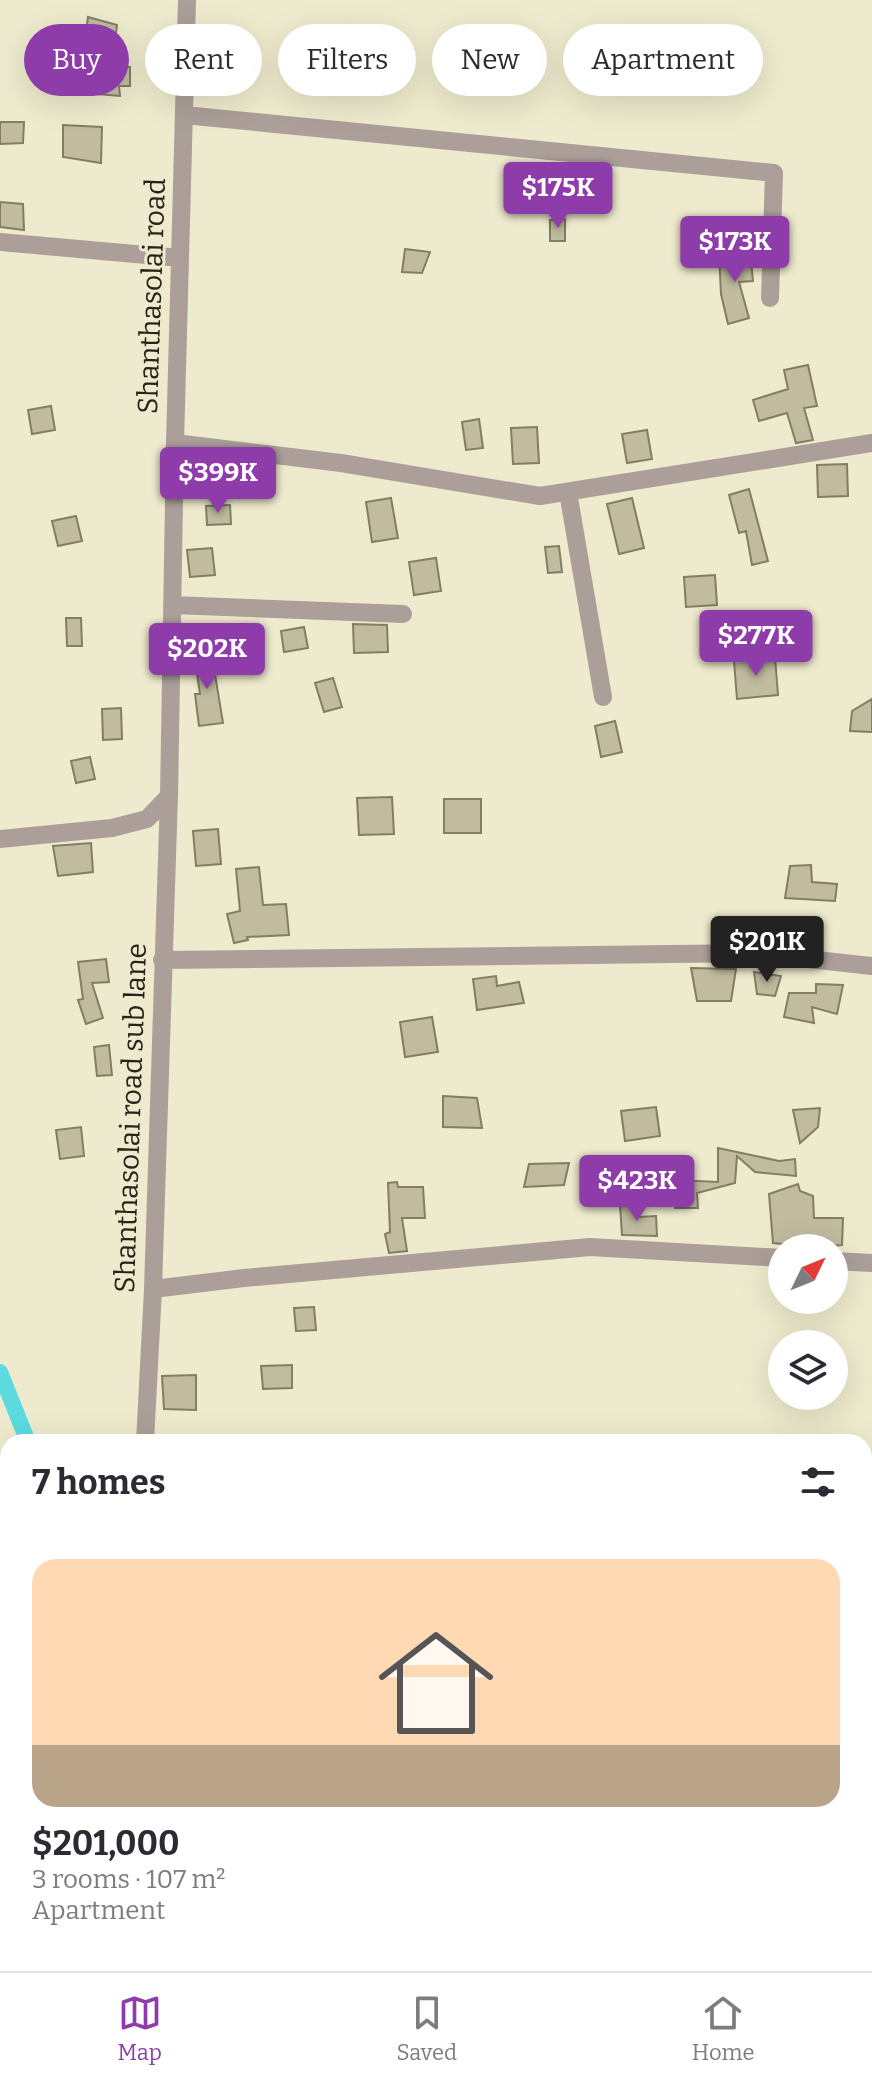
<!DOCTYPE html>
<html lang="en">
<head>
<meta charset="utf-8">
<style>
	body { margin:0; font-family:Bitter,serif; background:#f7f7f7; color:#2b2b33; height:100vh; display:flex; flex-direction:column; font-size:30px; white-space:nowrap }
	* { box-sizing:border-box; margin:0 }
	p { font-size:26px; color:#7c7c81 }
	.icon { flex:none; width:44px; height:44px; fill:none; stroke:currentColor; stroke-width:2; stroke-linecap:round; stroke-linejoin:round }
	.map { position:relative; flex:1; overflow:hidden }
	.details { position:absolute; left:0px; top:1434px; width:872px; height:538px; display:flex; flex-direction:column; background:#fff; border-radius:24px 24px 0 0; box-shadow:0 8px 32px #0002 }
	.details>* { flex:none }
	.banner { position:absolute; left:24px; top:24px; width:824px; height:72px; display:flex; gap:16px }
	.needle { width:52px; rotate:47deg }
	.fabs { position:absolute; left:768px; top:1234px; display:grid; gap:16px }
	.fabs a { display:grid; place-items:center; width:80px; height:80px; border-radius:50%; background:#fff; box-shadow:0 8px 32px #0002; font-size:40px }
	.price { position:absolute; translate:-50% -68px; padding:0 18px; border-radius:8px; background:#8f3cab; color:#fff; font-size:26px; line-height:52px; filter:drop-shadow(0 2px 4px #0008) }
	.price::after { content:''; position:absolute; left:50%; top:48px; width:24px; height:18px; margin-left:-12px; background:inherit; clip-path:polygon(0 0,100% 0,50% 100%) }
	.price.selected { background:#222; color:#fff }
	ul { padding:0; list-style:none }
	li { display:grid; align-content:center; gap:16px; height:424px; padding:0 32px }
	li+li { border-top:2px solid #e1e1e2 }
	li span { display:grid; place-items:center; height:248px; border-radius:24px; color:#555 }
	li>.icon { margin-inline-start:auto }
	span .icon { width:144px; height:144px; fill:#fffc; stroke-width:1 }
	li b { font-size:34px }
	h2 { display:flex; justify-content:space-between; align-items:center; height:96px; padding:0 32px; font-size:34px }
	.tag { padding:0 28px; border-radius:36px; background:#fff; box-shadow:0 8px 32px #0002; font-size:28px; line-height:72px }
	.tag.selected { background:#8f3cab; color:#fff }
	.menu { display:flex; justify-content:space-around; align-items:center; height:112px; border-top:2px solid #e1e1e2; background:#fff; font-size:22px; color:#7c7c81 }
	.menu a { display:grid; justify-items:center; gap:4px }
	.menu .selected { color:#8f3cab }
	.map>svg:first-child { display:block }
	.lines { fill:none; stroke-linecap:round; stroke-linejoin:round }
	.canal { stroke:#5bdbdf; stroke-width:16 }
	.building { fill:#c1bca0; stroke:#827e64; stroke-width:2 }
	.minor { stroke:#ac9f9a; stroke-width:18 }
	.labels { text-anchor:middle; stroke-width:6; stroke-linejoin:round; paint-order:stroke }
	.street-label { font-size:28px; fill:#262419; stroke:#eeeacd }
</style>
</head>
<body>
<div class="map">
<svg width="872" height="1971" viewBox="0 0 872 1971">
	<rect width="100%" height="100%" fill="#eeeacd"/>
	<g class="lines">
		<path class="canal" d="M0,1372L28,1442
			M135,1971L136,1964"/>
	</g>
	<path class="building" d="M88,17L117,25L112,67H130V86H119L120,96L97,94V52L84,48Z
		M0,122H24L23,143L0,144Z
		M63,125L102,127L101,163L63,157Z
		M0,202L23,204L24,230L0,227Z
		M565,219V241H550V220Z
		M405,249L430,252L422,273L402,272Z
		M750,251L753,281L739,282L749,318L728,324L721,294L719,254Z
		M808,365L817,406L804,408L813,440L796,443L787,413L759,421L753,400L788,389L784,370Z
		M51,406L55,430L32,434L28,410Z
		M479,419L483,448L466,450L462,422Z
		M537,427L539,463L513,464L511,428Z
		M647,430L652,459L627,463L622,434Z
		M201,462L225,464L223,482L199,479Z
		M847,464L848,496L818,497L817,465Z
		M749,489L768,561L752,565L746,531L739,533L729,495Z
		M391,498L398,538L372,542L366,502Z
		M632,498L644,548L619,554L607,504Z
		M230,505L231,524L207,525L206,506Z
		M76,516L82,541L58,546L52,521Z
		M559,546L562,572L548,573L545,547Z
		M212,548L215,575L190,577L187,550Z
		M436,558L441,591L414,595L409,562Z
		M715,575L717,605L686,607L684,577Z
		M66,618H81L82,646H67Z
		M353,624L387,625L388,652L354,653Z
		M304,627L308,648L284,652L281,631Z
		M211,650L223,723L199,726L195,694H200L194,652Z
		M775,657L778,695L737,699L734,661Z
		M333,678L342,707L324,712L315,683Z
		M872,699V732L850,731L852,711Z
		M121,708L122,739L103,740L102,709Z
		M615,721L622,752L601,757L595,726Z
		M90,757L95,779L76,783L71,761Z
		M392,797L394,834L359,835L357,798Z
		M444,799H481V833H444Z
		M218,829L221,864L196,866L193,831Z
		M91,843L93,872L58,876L53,846Z
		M811,865L812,882L837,884L835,901L785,898L790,866Z
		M259,867L263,905L286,904L289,935L247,937L248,940L234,943L227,914L240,911L236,869Z
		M106,959L109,982L92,983L103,1018L86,1024L78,1000L83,999L78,962Z
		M691,968L736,969L731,1001H697Z
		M754,972L781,976L775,996L757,994Z
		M496,976L497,986L519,982L524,1003L477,1010L473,979Z
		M816,984L843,985L837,1014L812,1007L814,1023L784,1017L789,993H816Z
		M432,1017L438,1052L405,1057L400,1022Z
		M109,1045L112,1075L97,1076L94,1047Z
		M443,1096L477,1098L482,1128L443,1127Z
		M656,1107L660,1136L625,1141L621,1111Z
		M820,1108L818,1127L800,1143L793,1110Z
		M81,1127L84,1156L60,1159L56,1130Z
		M718,1148L779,1161L795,1159L796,1176L755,1172L737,1156L735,1183L697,1193L698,1208H675V1180L718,1182Z
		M569,1163L564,1185L524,1187L529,1164Z
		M397,1182L398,1187H423L425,1218H402L407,1251L389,1253L385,1234L390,1232L388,1183Z
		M798,1184L800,1191L813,1196L814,1218H843L842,1245L813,1247L773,1243L769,1194Z
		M636,1204L637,1217L656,1216L657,1236L622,1235L620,1205Z
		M314,1307L316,1330L296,1331L294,1308Z
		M292,1365V1388L263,1389L261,1366Z
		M196,1375V1410L164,1409L162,1376Z"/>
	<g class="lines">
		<path class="minor" d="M184,115L774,173L770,298
			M0,242L180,258
			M175,443L341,463L540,496L872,443
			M568,492L603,697
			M172,605L403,614
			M0,839L112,828L147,819L169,796L175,443L187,0
			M162,960L753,953L872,966
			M834,1261L872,1263
			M153,1289L244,1278L590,1247L782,1258
			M145,1442L153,1289L169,796
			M0,1485L8,1486
			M44,1971L46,1964"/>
	</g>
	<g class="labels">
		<g class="street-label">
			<text transform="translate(151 296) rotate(-88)" y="10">Shanthasolai road</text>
			<text transform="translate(130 1118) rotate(-88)" y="10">Shanthasolai road sub lane</text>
		</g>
	</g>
</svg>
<div class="fabs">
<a><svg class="needle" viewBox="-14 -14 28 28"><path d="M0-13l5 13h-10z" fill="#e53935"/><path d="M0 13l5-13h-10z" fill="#7c7c81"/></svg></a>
<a><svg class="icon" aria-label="layers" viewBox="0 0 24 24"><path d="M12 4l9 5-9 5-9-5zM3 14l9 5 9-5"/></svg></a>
</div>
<b class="price" style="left:558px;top:230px">$175K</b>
<b class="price" style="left:735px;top:284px">$173K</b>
<b class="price" style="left:218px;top:515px">$399K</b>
<b class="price" style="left:756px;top:678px">$277K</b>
<b class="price" style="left:207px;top:691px">$202K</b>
<b class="price selected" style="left:767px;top:984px">$201K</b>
<b class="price" style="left:637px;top:1223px">$423K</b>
<div class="banner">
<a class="tag selected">Buy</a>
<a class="tag">Rent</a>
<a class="tag">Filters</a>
<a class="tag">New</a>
<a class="tag">Apartment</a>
</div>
<section class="details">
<h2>7 homes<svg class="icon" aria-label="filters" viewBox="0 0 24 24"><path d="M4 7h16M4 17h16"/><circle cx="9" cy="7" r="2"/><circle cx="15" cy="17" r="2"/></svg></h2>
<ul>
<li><span style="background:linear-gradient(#ffd9b3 75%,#b9a48a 0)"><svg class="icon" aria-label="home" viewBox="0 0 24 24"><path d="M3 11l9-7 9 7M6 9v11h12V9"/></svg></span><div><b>$201,000</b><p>3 rooms · 107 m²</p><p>Apartment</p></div></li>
</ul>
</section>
</div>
<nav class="menu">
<a class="selected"><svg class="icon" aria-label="map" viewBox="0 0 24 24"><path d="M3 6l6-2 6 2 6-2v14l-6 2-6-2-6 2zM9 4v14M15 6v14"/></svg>Map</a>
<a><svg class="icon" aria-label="saved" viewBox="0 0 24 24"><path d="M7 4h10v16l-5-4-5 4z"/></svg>Saved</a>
<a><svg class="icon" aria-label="home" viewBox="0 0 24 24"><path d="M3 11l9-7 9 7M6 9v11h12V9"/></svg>Home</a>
</nav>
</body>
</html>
